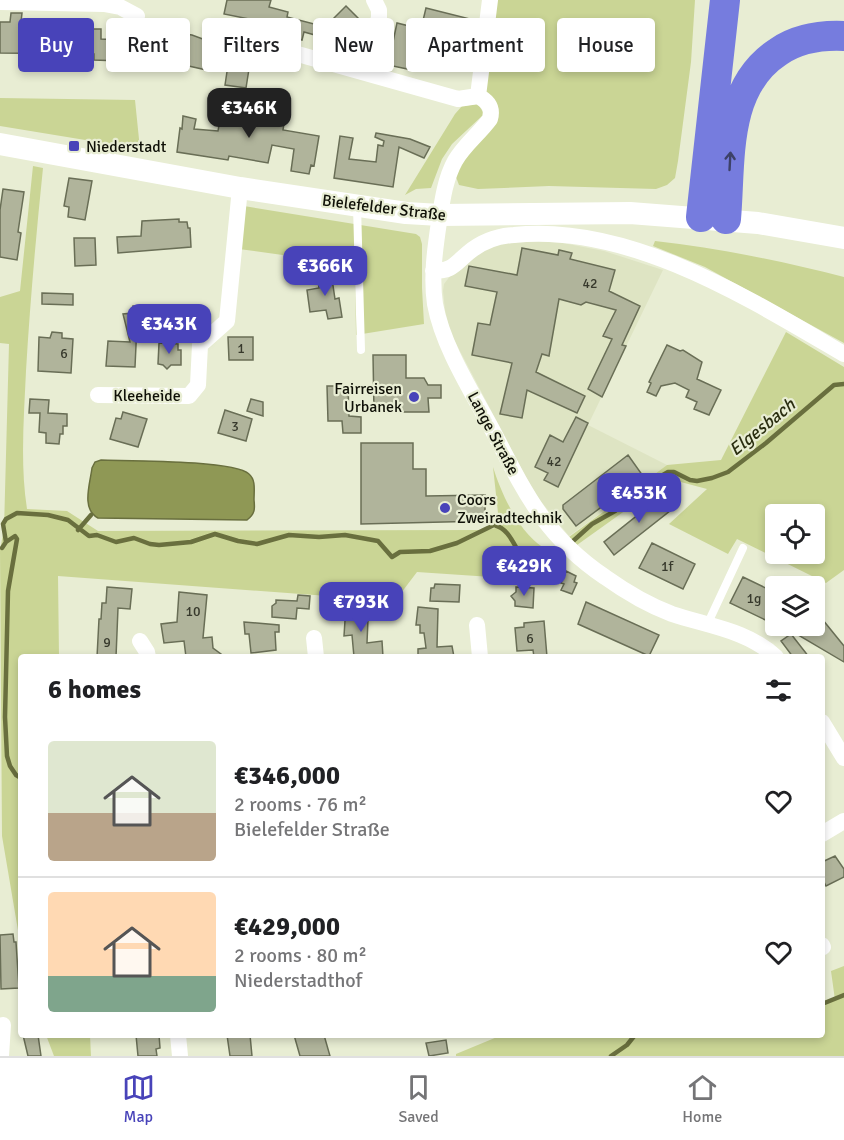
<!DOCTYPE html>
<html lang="en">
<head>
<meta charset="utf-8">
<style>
	body { margin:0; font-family:Signika,sans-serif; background:#f2f2f2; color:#202124; height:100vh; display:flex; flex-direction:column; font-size:22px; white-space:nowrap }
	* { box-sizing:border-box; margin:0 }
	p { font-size:20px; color:#757577 }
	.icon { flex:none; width:33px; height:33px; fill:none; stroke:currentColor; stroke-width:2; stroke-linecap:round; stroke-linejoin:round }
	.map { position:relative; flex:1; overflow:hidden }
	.side { position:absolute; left:18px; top:654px; width:807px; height:384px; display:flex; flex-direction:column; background:#fff; border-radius:6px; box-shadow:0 3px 9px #0003 }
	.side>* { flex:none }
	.hud { position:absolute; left:18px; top:18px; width:808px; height:54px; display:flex; gap:12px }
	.controls { position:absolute; left:765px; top:504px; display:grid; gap:12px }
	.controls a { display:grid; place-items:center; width:60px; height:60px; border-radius:6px; background:#fff; box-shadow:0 3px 9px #0003; font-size:30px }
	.price { position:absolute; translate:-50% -51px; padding:0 14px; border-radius:12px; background:#4843b9; color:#fff; font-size:20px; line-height:39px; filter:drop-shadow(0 2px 3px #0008) }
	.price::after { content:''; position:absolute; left:50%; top:36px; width:18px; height:14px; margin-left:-9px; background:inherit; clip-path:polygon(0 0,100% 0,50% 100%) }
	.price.on { background:#222; color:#fff }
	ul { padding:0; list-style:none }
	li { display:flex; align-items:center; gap:18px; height:150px; padding:0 30px }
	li+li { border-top:2px solid #e0e0e0 }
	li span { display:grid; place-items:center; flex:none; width:168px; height:120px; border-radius:6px; color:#555 }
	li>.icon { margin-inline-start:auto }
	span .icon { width:72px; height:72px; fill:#fffc; stroke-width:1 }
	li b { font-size:26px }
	h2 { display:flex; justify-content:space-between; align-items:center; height:72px; padding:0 30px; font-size:26px }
	.chip { padding:0 21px; border-radius:6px; background:#fff; box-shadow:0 3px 9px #0003; font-size:21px; line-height:54px }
	.chip.on { background:#4843b9; color:#fff }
	.tabs { display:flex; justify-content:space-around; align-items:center; height:84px; border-top:2px solid #e0e0e0; background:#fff; font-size:16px; color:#757577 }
	.tabs a { display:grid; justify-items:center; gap:3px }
	.tabs .on { color:#4843b9 }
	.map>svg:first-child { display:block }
	.built { fill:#dee4c3 }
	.green { fill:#cad595; fill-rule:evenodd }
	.water { fill:#8f9855; stroke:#696f3e; stroke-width:1.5 }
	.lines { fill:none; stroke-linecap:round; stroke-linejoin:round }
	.stream { stroke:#696f3e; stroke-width:4.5 }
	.building { fill:#b0b49b; stroke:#696e56; stroke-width:1.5 }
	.lane { stroke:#fff; stroke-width:8 }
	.street { stroke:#fff; stroke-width:16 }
	.secondary { stroke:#fff; stroke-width:22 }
	.highway { stroke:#767cde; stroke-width:30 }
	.oneway { stroke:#3d4168 }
	.poi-dot { fill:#4843b9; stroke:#e8edd3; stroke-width:2 }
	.labels { text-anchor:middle; stroke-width:4.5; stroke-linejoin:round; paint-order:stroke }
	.number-label { font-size:14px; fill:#37392c }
	.poi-label { font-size:16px; fill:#0f1007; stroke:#e8edd3; text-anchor:start }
	.street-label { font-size:16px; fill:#0f1007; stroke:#e8edd3 }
	.water-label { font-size:18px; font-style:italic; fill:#2a2e10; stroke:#e8edd3 }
</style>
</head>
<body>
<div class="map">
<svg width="844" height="1056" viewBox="0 0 844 1056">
	<rect width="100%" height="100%" fill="#e8edd3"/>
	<path class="built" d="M527,240L563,243L604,251L663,270L588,425L667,465L569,536L539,499L526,477L450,332L445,310L443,291L444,284L454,271L493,244Z"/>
	<path class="green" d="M496,0H695L691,62L678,161L675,178L667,185L656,189L549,186L478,189L459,185L456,177L461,164L480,139Z
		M0,98L135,100L140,149L0,126Z
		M478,104L483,112L482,116L452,144L442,159L431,188L416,189L405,195L455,114L462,106Z
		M33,166L43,168C36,236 30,303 26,371C24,416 20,464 27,509L67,511L98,531L487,530L495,528L499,522L493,467C502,496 523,542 553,552L546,562L549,581L417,572L395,601L58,576L59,657H21V948L2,836L0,550L4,529L9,344L0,343V297L20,291Z
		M244,206L416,234L420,237L422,244V288L424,324L356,335L355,265L239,249Z
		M655,241C719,248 781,261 844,277V343L705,267L653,246Z
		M786,332L844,367V570L826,583L737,539L728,554L669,524L707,489L677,481L661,485L577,545L569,537L667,465L721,460ZM776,514H814V554H776Z
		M844,966V1056H456V1054L502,1035H822V1001L835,1000L831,971Z
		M46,1035H90L91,1056H54Z"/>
	<path class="water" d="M101,460C126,461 234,460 249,474C256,480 254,490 254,500C255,509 255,514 247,520L98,518C81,509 90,484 92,468L95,462Z"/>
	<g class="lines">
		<path class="stream" d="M78,530L91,515
			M6,542L15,536L17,539L8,591L5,717L7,756L10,766L16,775L21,778
			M572,542L592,524L615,511L641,488L668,472H674L690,480L697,481L712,478L728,472L766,443L834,385L844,384
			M2,548L6,542L3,524L6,519L17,513L48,515L68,520L89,536L97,535L116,542L134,538L150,544L159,545L191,542L215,534L238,541L257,544L289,535L319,537L345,535L378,541L392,557L400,552L430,551L457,543L494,525C506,528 511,538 517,549
			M524,557L534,561L553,554
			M822,1004L844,995
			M611,1056L627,1045L635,1035"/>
	</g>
	<path class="building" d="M227,0H271L269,7L288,12L287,17L318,25L315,35L304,32L302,40L283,35L284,30L265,25L254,20L224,14Z
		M346,6L361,21L346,37L331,21Z
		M426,8L470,19L461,68L420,57L417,71L388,65L397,23L421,29Z
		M11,13H22L21,22L85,24L84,29H101V39L120,40V61L94,60V54L0,53V22H10Z
		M163,31L192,35L211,42L210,52L214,53L211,71L153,58L157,40L161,41Z
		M243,52L258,54L255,70L249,69L246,88L225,85L228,65L240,67Z
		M237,106L286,111L283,130L319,136L314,166L311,165L309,174L291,171L294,149L272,145L268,163L229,156L228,160L177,152L180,128L182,129L183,116L196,119L194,129L218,131L220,119L232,121V117L235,118Z
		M376,133L410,139L430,147L424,158L399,147L393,187L334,178L340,136L353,138L349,159L376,162L378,145L383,146L384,141L375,137Z
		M69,178L92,181L85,220L68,217L69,207L64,206Z
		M3,189L24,192L18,232L21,233L17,260L0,257V210Z
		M179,219V222H187L188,228H190L191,247L118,253L117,237L141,236L142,221Z
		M74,238H95L96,265L75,266Z
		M522,248L558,255L559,250L572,253L570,259L615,270L609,291L640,306L622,345L626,346L602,397L588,389L612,339L603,336L616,310L586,302L581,305L559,299L549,356L542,354L536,372L585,396L577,413L527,390L522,418L500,414L512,363L472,355L478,323L490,325L497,292L465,286L469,266L517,275Z
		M331,272L335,299L339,298L342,317L328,319L326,310L310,312L307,290L319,288L317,274Z
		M42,293L73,294V305L42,304Z
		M133,306L145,307L144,325L137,324L135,367L106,366L108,341L130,342L123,314L133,313Z
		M178,309L197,310L196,324L177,323Z
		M52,332L62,333V338L73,339L71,373L38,371L39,337L50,338Z
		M228,337H253V360H229Z
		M159,343L178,344V350H181V365H171L167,369L163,365L158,364Z
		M667,345L680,351L683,350L702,362L697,379L721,390L709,415L694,409L697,402L686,397L689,390L675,383L661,386L656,396L647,392L651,383L649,382Z
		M373,355H406V378H424L428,385H441V398H428L429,412H374Z
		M327,386H348L349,416L361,417V433H343L342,421H328Z
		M30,399L49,400L48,413L67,414V426H63V434H60L59,444L46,443V433L39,432L40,413H29Z
		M251,399L263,402V416L247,411Z
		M225,410L252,419L246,441L218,433Z
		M123,412L147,419L138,447L110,439L116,418L121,419Z
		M576,417L588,423L558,487L544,480L548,473L535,467L550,435L563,442Z
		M361,443H413V469H426V496L485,495V521L361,524Z
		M628,455L643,476L576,526L563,509V505Z
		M664,494L675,507L614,555L604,542Z
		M652,543L695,564L683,589L639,568Z
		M566,571L576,576L574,582L577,583L572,594L561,590L564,584L561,583Z
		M743,577L776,593V625L730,603Z
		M435,584L460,585L459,602L430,601L431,588H434Z
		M107,587L132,589L130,609L118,608L116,657H97L99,619H101L102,603H106Z
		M516,587L534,588L533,608L515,606V601L511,596L516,592Z
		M179,592L207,595L203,638L212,637L213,648L225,657H186L184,641L164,643L161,624L177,622Z
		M298,595L310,596L309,609L297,608L296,619L272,617V606L276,603V600L297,601Z
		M586,602L659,635L649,656L578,624Z
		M346,605L367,606L366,619H368L367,643L382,641L383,657H354L352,635L344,636Z
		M418,607L438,609L437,647L452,646L454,657H418V649L426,648L424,633H420V625H416Z
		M814,609L844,646V662L793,632L801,626H814Z
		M544,621L547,657H534L533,650L517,651L515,628L524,627V623Z
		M244,622L279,625V632H275L276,650L251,653L249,634H245Z
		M791,634L809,657H793L781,641Z
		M835,856L844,869V877L826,886L822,878V862Z
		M13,934L14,942H16L19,988L1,989L0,935Z
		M23,1035H38L41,1056H28Z
		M136,1035H159L160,1048L156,1049L157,1056H138Z
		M227,1035H250L252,1056H230Z
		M294,1035H324L330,1056H300Z
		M446,1040L448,1053L429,1056L426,1043Z"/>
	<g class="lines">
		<path class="lane" d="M357,206L361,350
			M707,625L743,548"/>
		<path class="street" d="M0,2L104,4L120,7L137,16
			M237,37L458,99L478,96C488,101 493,108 490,119C479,134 464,145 455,161C445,179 442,202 439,222C435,249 431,277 435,304C443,348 474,395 495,435C526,495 547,538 605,577C626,592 648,605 672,614C708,626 747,630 776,657
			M366,73L379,17V10L374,0
			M478,96L490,0
			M433,271C452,271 454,265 468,253C481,242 497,236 514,235C629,223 748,298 844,354
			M98,395L189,396L198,385L200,345L227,321L240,188
			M477,625L480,657
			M314,638L316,657
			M140,641L147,652L148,657
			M822,722L844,758
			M822,834L844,821
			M822,945L823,947
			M178,1035L180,1056
			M1,1056L3,1025"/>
		<path class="secondary" d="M0,144L240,188L406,213L440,215L630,213L758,223L844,238"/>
		<path class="highway" d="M701,217L725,0
			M726,219C731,161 723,88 778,52C798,38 821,35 844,36"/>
	</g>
	<defs><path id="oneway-shaft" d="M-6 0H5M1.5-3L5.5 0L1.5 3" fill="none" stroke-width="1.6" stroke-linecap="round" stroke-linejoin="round" transform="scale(1.5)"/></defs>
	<use class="oneway" href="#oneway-shaft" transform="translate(730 161) rotate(-87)"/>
	<g class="poi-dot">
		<rect x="68" y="140" width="12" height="12" rx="3"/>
		<circle cx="414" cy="397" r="6"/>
		<circle cx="445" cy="508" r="6"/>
	</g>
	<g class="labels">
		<g class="number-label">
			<text x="590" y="288">42</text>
			<text x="241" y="353">1</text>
			<text x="64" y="358">6</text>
			<text x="235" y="431">3</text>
			<text x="554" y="466">42</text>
			<text x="667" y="571">1f</text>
			<text x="754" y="603">1g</text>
			<text x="193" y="616">10</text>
			<text x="530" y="643">6</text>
			<text x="107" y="647">9</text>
		</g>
		<g class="poi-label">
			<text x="86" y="152">Niederstadt</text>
			<text x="402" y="394" text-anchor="end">Fairreisen<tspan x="402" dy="18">Urbanek</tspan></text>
			<text x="457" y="505">Coors<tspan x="457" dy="18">Zweiradtechnik</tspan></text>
		</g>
		<g class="street-label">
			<text transform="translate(384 207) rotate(7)" y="6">Bielefelder Straße</text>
			<text x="147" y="401">Kleeheide</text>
			<text transform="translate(494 433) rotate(62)" y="6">Lange Straße</text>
		</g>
		<g class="water-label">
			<text transform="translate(762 427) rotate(-39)" y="6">Elgesbach</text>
		</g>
	</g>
</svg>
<div class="controls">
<a><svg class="icon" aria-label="locate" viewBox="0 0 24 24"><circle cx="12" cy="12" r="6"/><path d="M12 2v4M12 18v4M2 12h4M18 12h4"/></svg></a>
<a><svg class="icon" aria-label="layers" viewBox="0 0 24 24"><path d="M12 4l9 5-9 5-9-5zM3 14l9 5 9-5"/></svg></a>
</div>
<b class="price on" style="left:249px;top:139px">€346K</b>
<b class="price" style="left:325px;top:297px">€366K</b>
<b class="price" style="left:169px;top:355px">€343K</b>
<b class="price" style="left:639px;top:524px">€453K</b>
<b class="price" style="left:524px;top:597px">€429K</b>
<b class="price" style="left:361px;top:633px">€793K</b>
<div class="hud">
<a class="chip on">Buy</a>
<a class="chip">Rent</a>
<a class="chip">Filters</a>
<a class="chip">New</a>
<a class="chip">Apartment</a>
<a class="chip">House</a>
</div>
<section class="side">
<h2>6 homes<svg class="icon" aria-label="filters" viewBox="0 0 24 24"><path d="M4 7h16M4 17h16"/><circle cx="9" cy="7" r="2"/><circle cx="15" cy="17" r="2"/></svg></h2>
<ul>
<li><span style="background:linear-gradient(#dfe7d0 60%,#b9a48a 0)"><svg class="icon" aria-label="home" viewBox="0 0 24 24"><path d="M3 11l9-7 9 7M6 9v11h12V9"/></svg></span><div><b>€346,000</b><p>2 rooms · 76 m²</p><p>Bielefelder Straße</p></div><svg class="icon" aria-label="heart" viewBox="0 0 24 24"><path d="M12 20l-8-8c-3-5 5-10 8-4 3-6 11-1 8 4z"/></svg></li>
<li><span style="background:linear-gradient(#ffd9b3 70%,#7fa58c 0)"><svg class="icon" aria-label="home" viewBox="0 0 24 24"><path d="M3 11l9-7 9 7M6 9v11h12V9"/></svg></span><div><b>€429,000</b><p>2 rooms · 80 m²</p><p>Niederstadthof</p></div><svg class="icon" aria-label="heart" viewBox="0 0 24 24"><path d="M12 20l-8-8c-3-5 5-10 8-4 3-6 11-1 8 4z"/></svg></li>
</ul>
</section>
</div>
<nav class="tabs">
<a class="on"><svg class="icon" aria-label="map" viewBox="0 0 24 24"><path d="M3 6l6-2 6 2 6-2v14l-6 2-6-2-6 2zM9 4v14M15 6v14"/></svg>Map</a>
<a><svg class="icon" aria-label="saved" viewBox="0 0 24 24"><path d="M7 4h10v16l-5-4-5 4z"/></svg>Saved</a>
<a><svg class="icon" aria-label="home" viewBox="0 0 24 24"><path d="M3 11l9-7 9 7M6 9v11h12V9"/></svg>Home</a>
</nav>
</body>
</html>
